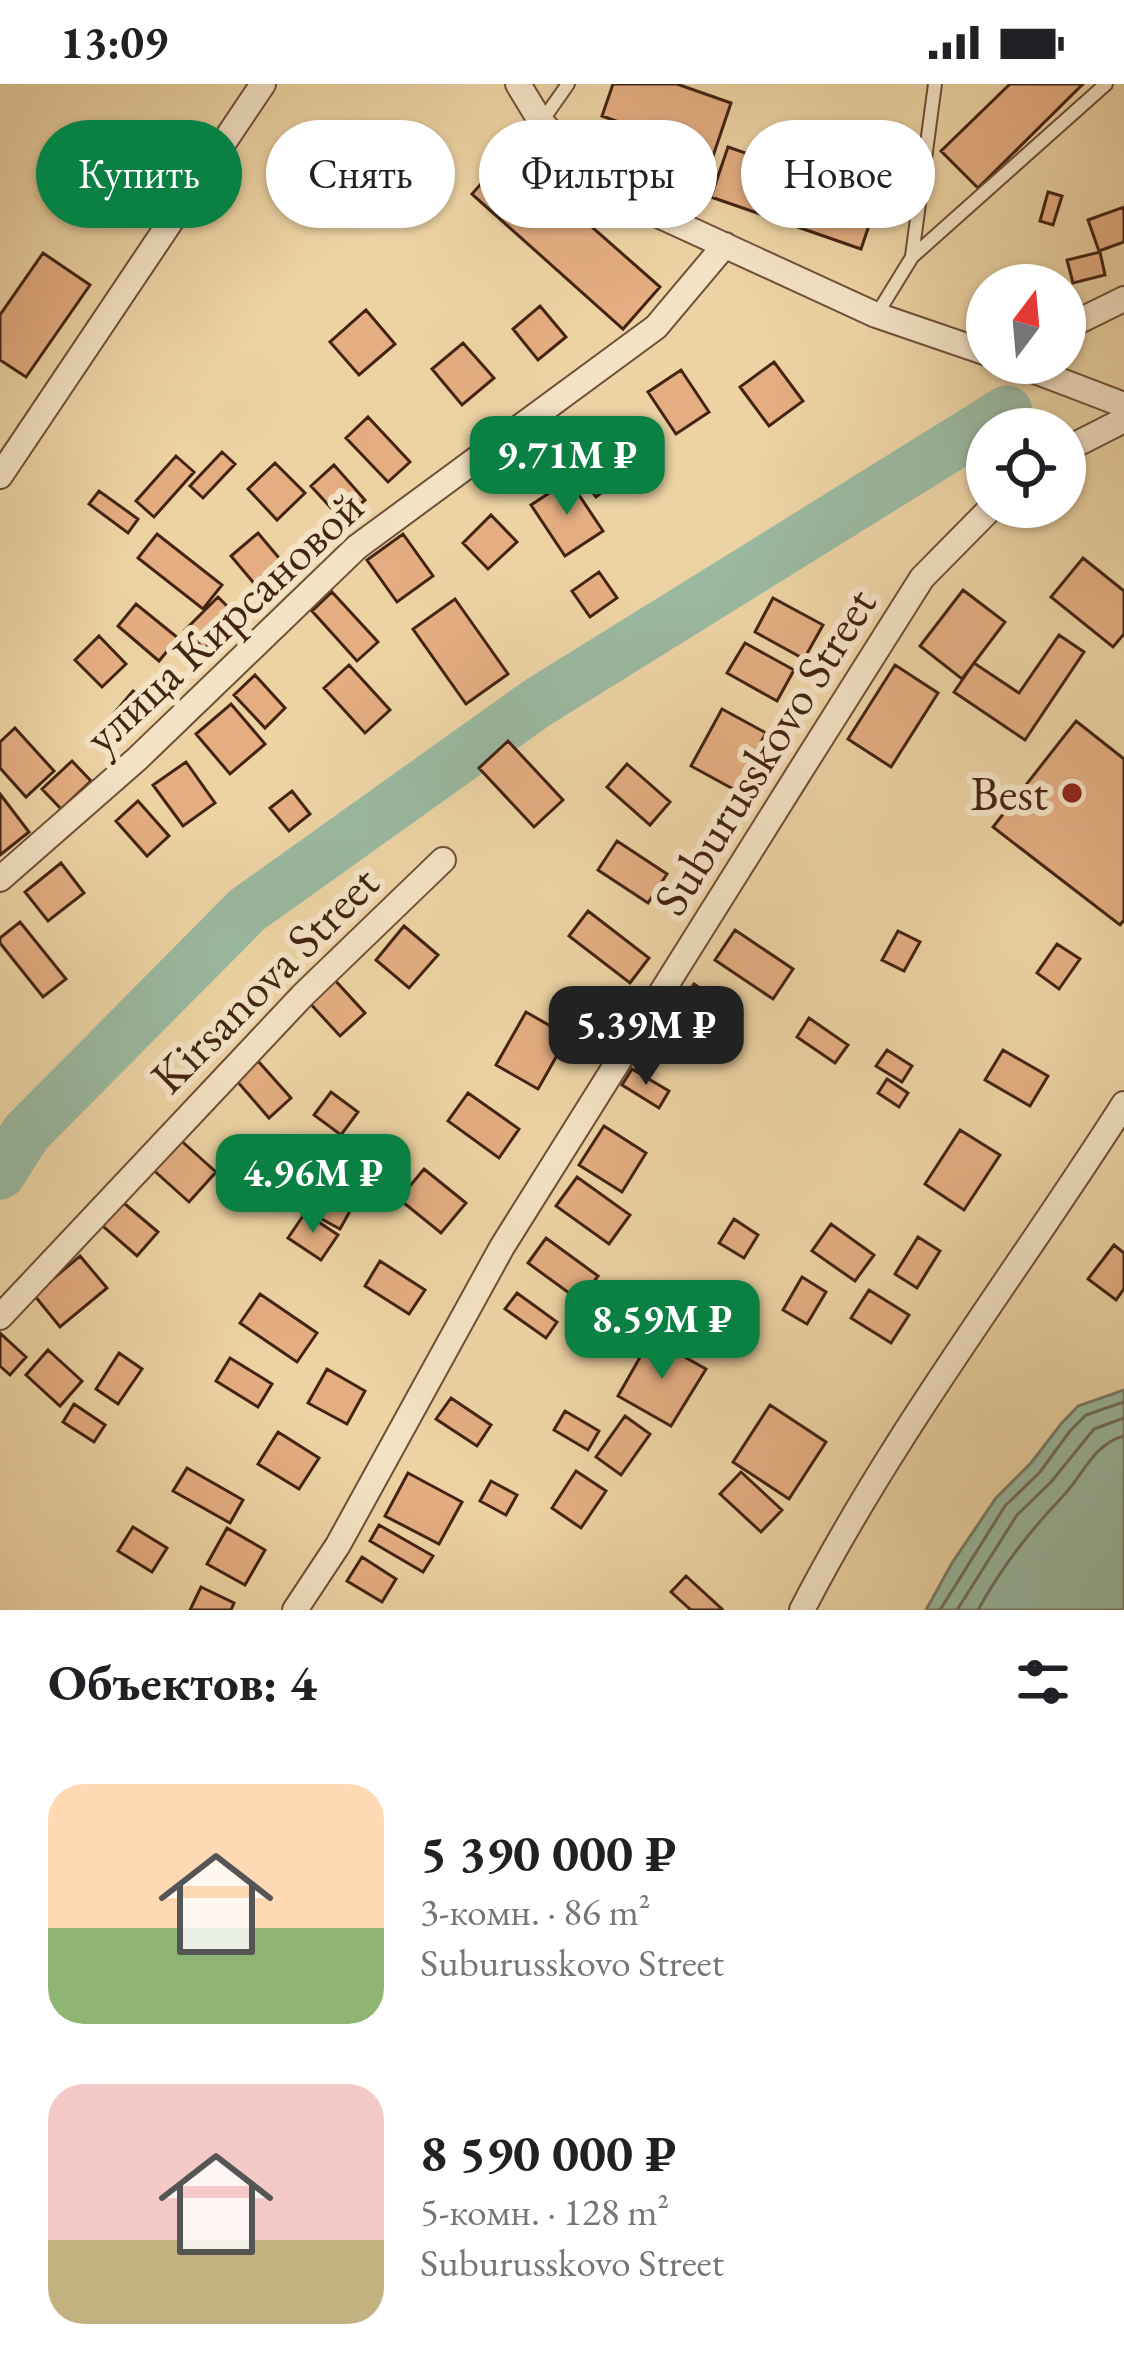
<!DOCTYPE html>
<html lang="ru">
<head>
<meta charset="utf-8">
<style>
	body { margin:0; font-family:"EB Garamond",serif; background:#f2f2f2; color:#202124; height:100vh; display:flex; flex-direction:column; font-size:45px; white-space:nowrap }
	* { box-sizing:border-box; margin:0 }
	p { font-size:39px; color:#757577 }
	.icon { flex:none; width:66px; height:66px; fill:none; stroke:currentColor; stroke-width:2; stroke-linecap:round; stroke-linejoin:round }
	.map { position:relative; height:1526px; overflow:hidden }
	.details { display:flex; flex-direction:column; background:#fff; flex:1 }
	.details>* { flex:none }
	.banner { position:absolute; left:36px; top:36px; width:1053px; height:108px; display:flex; gap:24px }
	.needle { width:78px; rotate:16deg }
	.tools { position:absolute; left:966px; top:180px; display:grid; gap:24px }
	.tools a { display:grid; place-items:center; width:120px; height:120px; border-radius:50%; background:#fff; box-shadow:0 3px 9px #0004; font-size:60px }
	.price { position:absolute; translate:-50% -102px; padding:0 27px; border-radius:24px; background:#0b8043; color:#fff; font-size:39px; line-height:78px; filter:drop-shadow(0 3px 6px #0008) }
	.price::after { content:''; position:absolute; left:50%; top:72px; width:36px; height:27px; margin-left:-18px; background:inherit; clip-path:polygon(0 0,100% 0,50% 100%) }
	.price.current { background:#222; color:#fff }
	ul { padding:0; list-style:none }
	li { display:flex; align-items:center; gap:36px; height:300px; padding:0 48px }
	li span { display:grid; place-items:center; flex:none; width:336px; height:240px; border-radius:36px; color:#555 }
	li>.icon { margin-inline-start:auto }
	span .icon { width:144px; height:144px; fill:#fffc; stroke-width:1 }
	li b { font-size:51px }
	h2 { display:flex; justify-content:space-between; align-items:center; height:144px; padding:0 48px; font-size:51px }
	.chip { padding:0 42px; border-radius:54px; background:#fff; box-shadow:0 3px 9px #0004; font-size:42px; line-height:108px }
	.chip.current { background:#0b8043; color:#fff }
	.status { display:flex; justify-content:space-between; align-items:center; height:84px; padding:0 60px; background:#fff; direction:ltr }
	.status svg { height:33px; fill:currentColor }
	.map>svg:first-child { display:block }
	.water { fill:#9ab9a1; stroke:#787d68; stroke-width:3 }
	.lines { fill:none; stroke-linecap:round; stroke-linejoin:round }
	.shore { stroke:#6f6e5a; stroke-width:3 }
	.river { stroke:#9ab9a1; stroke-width:51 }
	.building { fill:#e4ad82; stroke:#442312; stroke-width:3 }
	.lane-casing { stroke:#6e4f36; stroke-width:16 }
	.street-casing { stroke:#6e4f36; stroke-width:28 }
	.lane { stroke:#f3e2c4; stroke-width:12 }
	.street { stroke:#f3e2c4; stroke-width:24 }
	.poi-dot { fill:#8f2418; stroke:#f3e2c4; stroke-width:4.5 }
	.labels { text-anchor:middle; stroke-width:12; stroke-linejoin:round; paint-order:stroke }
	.street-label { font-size:48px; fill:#442312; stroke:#f3e2c4 }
	.poi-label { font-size:48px; fill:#442312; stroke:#f3e2c4; text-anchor:end }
</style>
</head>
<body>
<div class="status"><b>13:09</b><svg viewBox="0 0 49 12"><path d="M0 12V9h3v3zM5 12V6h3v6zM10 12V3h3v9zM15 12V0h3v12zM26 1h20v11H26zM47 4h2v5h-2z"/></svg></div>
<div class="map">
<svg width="1124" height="1526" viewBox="0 0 1124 1526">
	<rect width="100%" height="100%" fill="#edd3a4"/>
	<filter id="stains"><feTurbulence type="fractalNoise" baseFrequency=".00167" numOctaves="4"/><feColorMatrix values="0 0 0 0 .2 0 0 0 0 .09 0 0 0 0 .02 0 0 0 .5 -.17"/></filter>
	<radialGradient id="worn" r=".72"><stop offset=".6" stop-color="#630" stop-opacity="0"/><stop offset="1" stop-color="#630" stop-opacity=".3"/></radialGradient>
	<path class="water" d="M1124,1306V1526H926L952,1479L996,1414L1031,1379L1061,1340L1078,1322Z"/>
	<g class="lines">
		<path class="shore" d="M940,1526L1005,1422L1040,1388L1070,1347L1086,1331L1124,1318
			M957,1526L1017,1431L1051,1398L1094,1345L1124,1334
			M978,1526C1003,1481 1029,1448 1064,1411C1084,1389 1094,1360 1124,1352"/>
		<path class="river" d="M0,1090L26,1049L247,826L537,619L1007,327"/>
	</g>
	<path class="building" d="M613,0H677L731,19L713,72L602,32Z
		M1010,0H1083L978,104L941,67Z
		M728,63L878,115L861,165L711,113Z
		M508,69L660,203L623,245L472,110Z
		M1048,108L1062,112L1053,141L1040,137Z
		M1124,123V158L1099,167L1088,136Z
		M1100,168L1105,191L1073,199L1067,176Z
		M43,169L90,201L26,293L0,276V231Z
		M540,222L566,253L538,276L513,245Z
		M366,226L395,260L359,291L330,258Z
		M463,259L494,294L462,321L432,285Z
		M774,278L803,317L769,342L740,303Z
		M681,286L709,328L676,350L648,308Z
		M368,333L410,378L388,398L346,354Z
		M593,347L626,390L596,413L563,369Z
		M222,368L235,380L203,414L190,402Z
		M176,372L194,388L154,433L136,417Z
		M275,379L305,409L277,436L248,405Z
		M334,381L365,416L342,436L311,402Z
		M569,396L603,447L565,472L531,421Z
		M99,407L138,435L128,449L89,420Z
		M491,431L517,458L488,485L463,459Z
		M258,449L290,487L263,510L231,472Z
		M157,450L222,501L203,525L138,474Z
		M403,450L433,492L397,518L367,476Z
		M1083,474L1124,507V550L1113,563L1051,513Z
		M599,488L617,514L590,533L572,507Z
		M963,506L1005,538L962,595L920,562Z
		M332,508L378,558L357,577L312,527Z
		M218,513L237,532L204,565L185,546Z
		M773,514L823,541L804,575L755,548Z
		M455,515L508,590L466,620L413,545Z
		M136,520L178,554L159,577L118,542Z
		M1059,551L1084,568L1025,656L954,608L974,579L1019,609Z
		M99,552L126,580L102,603L75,576Z
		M745,559L794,586L777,617L727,589Z
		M349,581L390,626L365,649L324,604Z
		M895,581L938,609L891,683L848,655Z
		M255,591L285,624L265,644L234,611Z
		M133,607L151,621L121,656L104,641Z
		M231,620L265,660L230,690L196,650Z
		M722,625L766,649L735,706L691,682Z
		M1076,637L1124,675V836L1120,841L993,743Z
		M15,644L54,687L26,713L0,684V658Z
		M508,657L563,716L534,743L479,684Z
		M72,677L91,697L61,725L42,705Z
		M186,678L215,719L183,742L153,701Z
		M627,680L670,718L650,741L607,703Z
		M292,707L310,730L289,747L270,724Z
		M0,710L29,748L0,771Z
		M138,717L169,752L147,772L116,737Z
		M617,757L667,790L648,819L598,786Z
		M61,779L84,809L48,837L25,808Z
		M588,827L649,874L630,899L569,852Z
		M20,838L66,895L43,913L0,859V854Z
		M404,842L438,871L409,904L376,876Z
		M735,846L793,885L773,915L715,876Z
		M898,847L920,858L904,887L882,876Z
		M1057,860L1080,875L1059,905L1037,889Z
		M332,893L365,929L340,952L307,916Z
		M694,900L742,932L722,962L674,930Z
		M526,928L568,952L538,1005L496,981Z
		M809,934L848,961L835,979L797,953Z
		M887,966L912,982L902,998L876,982Z
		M1003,966L1048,992L1030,1022L985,996Z
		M258,977L291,1014L269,1034L236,996Z
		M632,985L669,1007L659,1024L622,1001Z
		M887,995L908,1009L899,1023L878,1009Z
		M331,1008L358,1028L341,1051L314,1031Z
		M468,1009L519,1045L499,1074L448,1037Z
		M604,1042L646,1069L622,1108L579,1081Z
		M960,1046L1000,1071L964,1126L925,1100Z
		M177,1053L216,1088L189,1118L150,1083Z
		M352,1072L374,1084L340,1145L318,1133Z
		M424,1085L466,1119L441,1149L399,1115Z
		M577,1093L630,1131L609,1160L556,1122Z
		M119,1115L158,1148L137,1172L98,1138Z
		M305,1129L338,1151L321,1176L288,1154Z
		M734,1135L758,1151L744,1174L719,1159Z
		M831,1140L874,1171L855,1197L812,1167Z
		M918,1153L940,1167L917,1204L895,1190Z
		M546,1154L598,1192L580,1217L528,1179Z
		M1114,1161L1124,1169V1205L1116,1216L1088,1195Z
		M80,1172L107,1204L60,1243L34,1211Z
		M380,1177L425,1206L409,1230L365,1202Z
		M802,1193L826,1208L807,1240L783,1226Z
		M869,1206L909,1231L891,1259L851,1234Z
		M517,1209L557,1238L546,1254L505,1225Z
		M260,1210L317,1249L297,1278L240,1239Z
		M0,1249L26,1273L10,1291L0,1282Z
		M651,1254L706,1285L671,1342L618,1312Z
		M48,1266L82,1297L60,1322L26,1291Z
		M119,1269L142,1285L118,1320L96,1305Z
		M230,1274L272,1300L258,1323L216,1297Z
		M327,1285L365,1307L347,1340L308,1319Z
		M451,1314L491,1341L477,1362L436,1335Z
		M74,1320L105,1341L94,1358L63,1338Z
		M770,1321L826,1358L789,1415L733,1378Z
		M565,1327L599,1347L588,1366L554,1346Z
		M625,1332L650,1350L621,1391L596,1373Z
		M278,1348L319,1374L299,1405L258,1380Z
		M187,1384L243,1416L230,1439L173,1407Z
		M576,1387L606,1407L581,1444L552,1424Z
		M741,1388L782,1426L761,1448L720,1410Z
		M408,1389L462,1418L439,1460L385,1432Z
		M491,1397L517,1411L506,1431L480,1417Z
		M379,1441L433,1472L423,1488L370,1457Z
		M133,1443L167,1464L152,1488L118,1467Z
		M227,1444L265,1466L245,1501L207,1480Z
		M362,1473L396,1495L382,1518L347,1497Z
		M686,1492L722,1525L721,1526H691L671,1508Z
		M201,1503L234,1519L231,1526H190Z"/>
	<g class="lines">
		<g class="lane-casing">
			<path id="lane" d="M542,37L568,0
				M912,172L935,0
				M877,230L912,173L1106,0"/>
		</g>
		<g class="street-casing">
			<path id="street" d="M518,0L541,38L591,89L643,124L876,231L987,269
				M1065,244L1124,215
				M1014,279L1124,321
				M1065,366L1124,336
				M0,392L263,0
				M0,795L137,675L357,463L656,243L725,161
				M0,1233L303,911L443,776
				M295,1526L338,1461L502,1163L799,689L922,494L992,423
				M802,1526C893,1349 1017,1188 1124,1020"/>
		</g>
		<use href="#lane" class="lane"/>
		<use href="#street" class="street"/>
	</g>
	<circle class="poi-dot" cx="1072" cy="709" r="12"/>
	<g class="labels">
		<g class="street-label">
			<text transform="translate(223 537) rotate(-43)" y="17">улица Кирсановой</text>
			<text transform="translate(764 667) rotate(-58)" y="17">Suburusskovo Street</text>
			<text transform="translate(264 895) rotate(-45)" y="17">Kirsanova Street</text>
		</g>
		<g class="poi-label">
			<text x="1048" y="726">Best</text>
		</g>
	</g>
	<rect width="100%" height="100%" filter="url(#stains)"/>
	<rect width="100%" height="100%" fill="url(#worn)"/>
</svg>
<div class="tools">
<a><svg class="needle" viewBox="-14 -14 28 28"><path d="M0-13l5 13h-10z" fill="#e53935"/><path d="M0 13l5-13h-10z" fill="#757577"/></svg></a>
<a><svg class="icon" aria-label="locate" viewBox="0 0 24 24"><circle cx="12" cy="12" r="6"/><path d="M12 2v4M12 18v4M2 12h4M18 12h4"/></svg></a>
</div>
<b class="price" style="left:567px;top:434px">9.71M ₽</b>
<b class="price current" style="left:646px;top:1004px">5.39M ₽</b>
<b class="price" style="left:313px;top:1152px">4.96M ₽</b>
<b class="price" style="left:662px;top:1298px">8.59M ₽</b>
<div class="banner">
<a class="chip current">Купить</a>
<a class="chip">Снять</a>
<a class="chip">Фильтры</a>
<a class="chip">Новое</a>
</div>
</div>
<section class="details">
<h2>Объектов: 4<svg class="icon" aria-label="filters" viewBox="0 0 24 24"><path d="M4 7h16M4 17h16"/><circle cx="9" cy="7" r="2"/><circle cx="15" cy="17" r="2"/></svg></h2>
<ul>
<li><span style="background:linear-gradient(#ffd9b3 60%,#8fb573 0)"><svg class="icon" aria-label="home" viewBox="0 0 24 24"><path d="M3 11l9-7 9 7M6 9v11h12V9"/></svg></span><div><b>5 390 000 ₽</b><p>3-комн. · 86 m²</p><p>Suburusskovo Street</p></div></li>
<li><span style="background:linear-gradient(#f6c9c9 65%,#c2b280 0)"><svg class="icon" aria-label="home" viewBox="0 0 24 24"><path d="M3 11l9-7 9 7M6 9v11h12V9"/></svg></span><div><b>8 590 000 ₽</b><p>5-комн. · 128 m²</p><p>Suburusskovo Street</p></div></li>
</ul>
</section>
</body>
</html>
